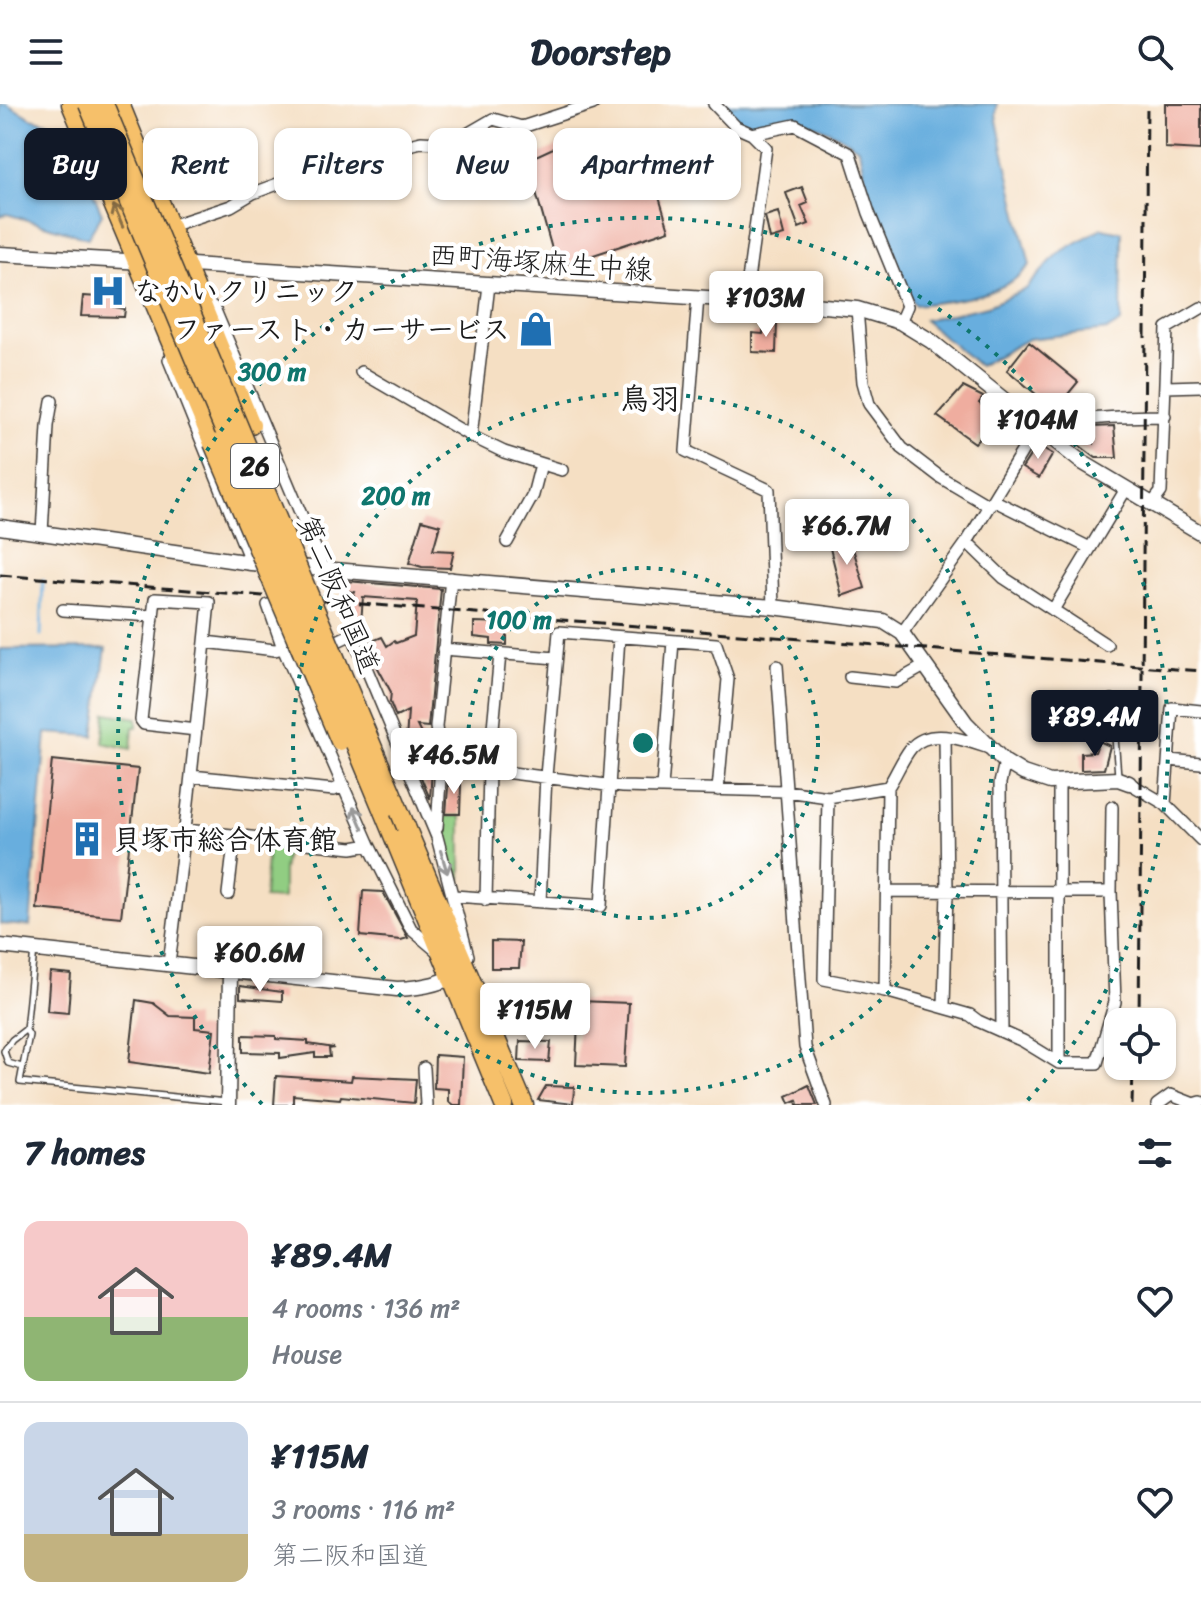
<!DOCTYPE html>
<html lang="en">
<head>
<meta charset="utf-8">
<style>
	body { margin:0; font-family:Sriracha,"Klee One",sans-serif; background:#f2f2f3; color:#1f2937; height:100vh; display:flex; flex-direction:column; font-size:30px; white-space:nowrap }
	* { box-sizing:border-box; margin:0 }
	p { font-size:26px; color:#747a83 }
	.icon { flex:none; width:44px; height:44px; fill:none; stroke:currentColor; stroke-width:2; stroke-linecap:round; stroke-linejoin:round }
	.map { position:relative; height:1001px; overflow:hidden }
	.panel { display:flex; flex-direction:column; background:#fff; flex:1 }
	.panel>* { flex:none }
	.guide { position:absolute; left:24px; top:24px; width:800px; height:72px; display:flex; gap:16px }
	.fabs { position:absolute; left:1104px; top:904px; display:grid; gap:16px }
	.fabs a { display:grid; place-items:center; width:72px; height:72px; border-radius:16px; background:#fff; box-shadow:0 2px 6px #0004; font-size:40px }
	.price { position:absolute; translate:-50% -68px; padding:0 18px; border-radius:8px; background:#fff; color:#222; font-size:26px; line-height:52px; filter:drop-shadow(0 2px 4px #0008) }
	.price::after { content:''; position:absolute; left:50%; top:48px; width:24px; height:18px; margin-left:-12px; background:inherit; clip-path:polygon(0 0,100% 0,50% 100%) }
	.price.on { background:#111827; color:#fff }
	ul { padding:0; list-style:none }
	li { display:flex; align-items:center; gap:24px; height:200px; padding:0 24px }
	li+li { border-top:2px solid #e0e1e3 }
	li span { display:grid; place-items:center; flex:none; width:224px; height:160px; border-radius:16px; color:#555 }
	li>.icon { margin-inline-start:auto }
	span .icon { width:96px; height:96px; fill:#fffc; stroke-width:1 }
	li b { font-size:34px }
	h2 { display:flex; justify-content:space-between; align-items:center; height:96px; padding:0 24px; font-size:34px }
	.pill { padding:0 28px; border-radius:16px; background:#fff; box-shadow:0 2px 6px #0004; font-size:28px; line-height:72px }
	.pill.on { background:#111827; color:#fff }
	header { display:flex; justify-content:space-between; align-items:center; height:104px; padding:0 24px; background:#fff; font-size:36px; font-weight:700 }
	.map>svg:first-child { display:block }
	.green { fill:#91cd82; stroke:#56744f; stroke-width:2 }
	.water { fill:#67aede; stroke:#42657d; stroke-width:2 }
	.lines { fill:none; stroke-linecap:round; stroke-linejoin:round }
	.stream { stroke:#67aede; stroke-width:3 }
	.building { fill:#efad9f }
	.service-casing { stroke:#3d3935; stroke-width:8 }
	.minor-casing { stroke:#3d3935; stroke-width:14 }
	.tertiary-casing { stroke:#3d3935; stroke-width:17 }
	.trunk-casing { stroke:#3d3935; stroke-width:21 }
	.service { stroke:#fff; stroke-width:5 }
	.minor { stroke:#fff; stroke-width:11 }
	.tertiary { stroke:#fff; stroke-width:14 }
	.trunk { stroke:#f6c06b; stroke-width:18 }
	.rail { stroke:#1c1c1c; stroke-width:3; stroke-dasharray:12 6; stroke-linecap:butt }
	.trunk-bridge-casing { stroke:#3d3935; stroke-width:21; stroke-linecap:butt }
	.trunk-bridge { stroke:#f6c06b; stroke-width:18 }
	.oneway { stroke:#896e44 }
	.oneway2 { stroke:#999 }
	.ring { fill:none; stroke:#0f766e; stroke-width:4; stroke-dasharray:4 8 }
	.labels { text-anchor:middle; stroke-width:8; stroke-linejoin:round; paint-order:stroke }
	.shield { fill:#fff; stroke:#606060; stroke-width:2 }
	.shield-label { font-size:26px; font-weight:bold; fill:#1c1c1c }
	.street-label { font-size:28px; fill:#1c1c1c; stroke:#fff }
	.poi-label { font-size:28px; font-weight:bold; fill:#1c1c1c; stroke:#fff; text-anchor:start }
	.neighbourhood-label { font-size:30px; font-weight:bold; fill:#1c1c1c; stroke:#fff }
	.centre { fill:#0f766e; stroke:#fff; stroke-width:4 }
	.ring-label { font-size:24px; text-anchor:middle; font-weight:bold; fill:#0f766e; stroke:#fff; stroke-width:8; stroke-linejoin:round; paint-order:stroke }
</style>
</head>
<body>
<header><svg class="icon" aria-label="menu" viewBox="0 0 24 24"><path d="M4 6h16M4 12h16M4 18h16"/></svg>Doorstep<svg class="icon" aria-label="search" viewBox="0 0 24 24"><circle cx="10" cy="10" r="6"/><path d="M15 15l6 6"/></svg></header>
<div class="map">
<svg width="1201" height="1001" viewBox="0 0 1201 1001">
	<rect width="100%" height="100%" fill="#fff"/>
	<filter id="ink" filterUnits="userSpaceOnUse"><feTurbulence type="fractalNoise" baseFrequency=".0125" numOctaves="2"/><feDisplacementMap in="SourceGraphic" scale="16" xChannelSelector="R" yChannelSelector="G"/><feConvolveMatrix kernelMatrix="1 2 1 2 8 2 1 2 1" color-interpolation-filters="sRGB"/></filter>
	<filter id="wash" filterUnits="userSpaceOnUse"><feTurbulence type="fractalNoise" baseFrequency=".006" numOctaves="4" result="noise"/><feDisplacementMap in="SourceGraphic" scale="32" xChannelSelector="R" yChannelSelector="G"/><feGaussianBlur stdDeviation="1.8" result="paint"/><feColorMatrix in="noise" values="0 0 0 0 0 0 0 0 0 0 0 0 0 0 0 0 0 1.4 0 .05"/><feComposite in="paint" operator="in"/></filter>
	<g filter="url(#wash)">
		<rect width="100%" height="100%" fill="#f5dfc3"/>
		<path class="green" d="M106,609L137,614V623H133L131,645L103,639Z
			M438,712H461V775H451L438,732Z
			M268,738L288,739L283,766V795L264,794Z"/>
		<path class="water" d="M0,0H7L31,14L66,23L102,110L88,134L7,110L0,112Z
			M720,0H997L996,11L1003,46L1030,161C1004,193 953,197 915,201C885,154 869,99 859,45C843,33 815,18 795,16C755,12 757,40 720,0Z
			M1102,124L1122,128L1121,218L1108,226L1028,235L979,262L924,216L988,202L1026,185L1057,150Z
			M106,544L94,632L46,629L30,822L0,820V545Z"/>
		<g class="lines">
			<path class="stream" d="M41,531L43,476"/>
		</g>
		<g id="blocks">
			<path class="building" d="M1165,0H1201V46L1165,44Z
				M564,39L567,52L625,39L633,77L652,70L669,126L557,163L527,56Z
				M802,83L808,99L801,102L809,120L799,124L786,89Z
				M778,108L784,131L770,135L765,112Z
				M83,192L115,194L114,203L125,205L124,213L81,212Z
				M764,217H777L776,249L752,248V229L763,230Z
				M1029,238L1078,278L1055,306L1007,266Z
				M963,283L983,293L979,299L998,315L975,339L937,312Z
				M1114,322L1117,354H1096L1068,333L1077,326L1094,339L1093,323Z
				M1037,341L1053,350L1039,374L1022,364Z
				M422,416L440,421L433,446L454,447L450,464L422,463L409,459Z
				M850,435L865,484L842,492L829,440Z
				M335,476L441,485L428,623L417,622L424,636L422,638L432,665L430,695L406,637L408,607L396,613L390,598L391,588L365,540L382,533L387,542L394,537L396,539L414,532L417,497L363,493L361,519L351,516V506H348L355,488L339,486Z
				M474,518L507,519V541L491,540V535L474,533Z
				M1099,637L1110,642L1104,665L1081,666V649L1095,648Z
				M52,656L138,665L121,813L37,805Z
				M449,670L458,671L456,679L461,680L460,710H446Z
				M363,787L383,788L408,834L401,836L360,832Z
				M491,837L521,838L519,864H491Z
				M50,868L71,870L68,909L47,907Z
				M240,882L282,888V897L240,894Z
				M494,895L554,898L553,913L501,911Z
				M136,896L153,899L170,912L195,913V924L214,926L209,969L129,958Z
				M579,897L629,899L625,963L576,961Z
				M243,931L276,932V935L308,937V940L334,944L329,945L330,953H315V949L280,954V949L243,948Z
				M520,937L551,938L549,958L519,957Z
				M435,951L463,953L461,1001H453L448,997V985L434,984Z
				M276,972L351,977L352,972L416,975L414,999L341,992L340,995L293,991V1001H274Z
				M809,981L817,1001H798L797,996L790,999L787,992Z
				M546,982L574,983L573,1000L538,996Z"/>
		</g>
	</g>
	<g filter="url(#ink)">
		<use href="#blocks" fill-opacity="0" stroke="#3d3935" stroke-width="2"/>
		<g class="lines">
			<g class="service-casing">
				<path id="service" d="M1112,593L1118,672
					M34,846L26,926L29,931L20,978L227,998
					M22,963L8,959L4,947L12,936L25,926"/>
			</g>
			<g class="minor-casing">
				<path id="minor" d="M714,0L736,23L752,30L766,44L748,176V197
					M752,30L795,21L850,50L869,109L907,202L900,218
					M170,122L231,102L253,89L379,43L397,44L421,38L439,39L455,37L493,15L522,23L593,0
					M698,193L686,347L769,386L773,503
					M202,195L214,204L324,465
					M857,205L863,278L869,300L902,344L940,373L989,402
					M169,256L251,459
					M361,268L471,332L504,348L562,366
					M1166,283L1201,282
					M471,332L489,181
					M993,396L1090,444
					M1152,400L1161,388L1167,224L1201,204
					M42,429L48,322L52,297
					M507,438L533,391L541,360
					M967,438L1004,474L1107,541
					M268,501L283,544L369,741L411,825L437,847
					M63,506L152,512
					M1053,506L1126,385
					M902,529L967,438L1029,336C1061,310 1125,313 1165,312
					M205,538L275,546L283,544
					M327,542L352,530L437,733L468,852
					M443,545L556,554
					M290,559L308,551
					M777,562L805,943L826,1001
					M850,573L896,578L926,561
					M1169,656L1201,659
					M441,660L622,683L786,687L828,693L888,683C896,671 902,655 911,644C930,622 968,637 989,644
					M191,672L334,686L344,681
					M1129,679L1165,700L1201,736
					M662,684L673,537
					M828,693L824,875L885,887L970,911L978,917L1023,937L1059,959H1097L1115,898L1111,788L1112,703
					M1165,700L1172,604L1201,607
					M437,724L441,660L436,623L451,474
					M186,726L352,744L369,741
					M886,787L1111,788
					M228,790L235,731
					M454,792L601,802L619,533
					M486,796L489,666L500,550
					M540,798L546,672L559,528L716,540L728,575L718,686
					M169,860C184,740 197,619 209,498L155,495L141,616L144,620L196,626
					M885,887L888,683
					M944,902L947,787L945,633
					M1002,926L1000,679L1005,658
					M1059,959V678
					M424,964L426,1001
					M1157,1001L1171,991L1194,1000L1201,998"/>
			</g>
			<g class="tertiary-casing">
				<path id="tertiary" d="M0,150L143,158
					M176,160L802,200L857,205L900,218L931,237L1080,357L1201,429
					M0,423L251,459L773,503L883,517L902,529L966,619L1005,658L1023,669L1050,678L1118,675L1129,679
					M0,842L397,885C417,884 442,881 458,869
					M228,1001L230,868"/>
			</g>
			<g class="trunk-casing">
				<path id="trunk" d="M71,0L213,339
					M120,0L251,321
					M383,707L504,1001
					M406,723L524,1001"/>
			</g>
			<use href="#service" class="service"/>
			<use href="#minor" class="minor"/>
			<use href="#tertiary" class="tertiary"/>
			<use href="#trunk" class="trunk"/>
			<path class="rail" d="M0,471L1201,567
				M1139,918L1147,0
				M1132,1001L1133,962"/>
			<g class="trunk-bridge-casing">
				<path id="trunk-bridge" d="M88,0L383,707
					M104,0L406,723
					M213,339L340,637"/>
			</g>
			<use href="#trunk-bridge" class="trunk-bridge"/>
		</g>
		<defs><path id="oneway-shaft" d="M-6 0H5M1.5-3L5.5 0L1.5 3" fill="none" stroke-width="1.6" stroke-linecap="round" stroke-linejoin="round" transform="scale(2)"/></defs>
		<use class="oneway" href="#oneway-shaft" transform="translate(118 112) rotate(-113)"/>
		<g class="oneway2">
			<use href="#oneway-shaft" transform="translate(358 714) rotate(-113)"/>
			<use href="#oneway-shaft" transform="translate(444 758) rotate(73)"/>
		</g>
	</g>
	<g class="ring">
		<circle cx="643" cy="639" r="175"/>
		<circle cx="643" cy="639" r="350"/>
		<path d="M262 1000A525 525 0 1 1 1024 1000"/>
	</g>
	<defs>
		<g id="hospital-bare" transform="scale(2.76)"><path d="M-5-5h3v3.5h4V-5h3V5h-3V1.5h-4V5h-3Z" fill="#1f6fb2" stroke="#fff" stroke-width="2.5" paint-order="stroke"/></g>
		<g id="shop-bare" transform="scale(2.76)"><path d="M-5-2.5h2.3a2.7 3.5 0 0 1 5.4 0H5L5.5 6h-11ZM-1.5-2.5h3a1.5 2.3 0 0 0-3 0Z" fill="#1f6fb2" stroke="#fff" stroke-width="2.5" paint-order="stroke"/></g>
		<g id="building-bare" transform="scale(2.76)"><path d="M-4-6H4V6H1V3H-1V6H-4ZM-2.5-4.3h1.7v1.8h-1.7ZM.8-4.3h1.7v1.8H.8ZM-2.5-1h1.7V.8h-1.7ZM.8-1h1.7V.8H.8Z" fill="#1f6fb2" stroke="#fff" stroke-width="2.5" paint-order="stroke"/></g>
	</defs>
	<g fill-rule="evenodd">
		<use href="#hospital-bare" x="108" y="187"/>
		<use href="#shop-bare" x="536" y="225"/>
		<use href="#building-bare" x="87" y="735"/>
	</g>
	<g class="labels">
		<rect class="shield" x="231" y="340" width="48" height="44" rx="6"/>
		<g class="shield-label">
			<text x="255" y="371">26</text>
		</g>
		<g class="street-label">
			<text transform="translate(541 158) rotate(4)" y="10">西町海塚麻生中線</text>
			<text transform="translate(339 490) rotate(67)" y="10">第二阪和国道</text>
		</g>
		<g class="poi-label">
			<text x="134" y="197">なかいクリニック</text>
			<text x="510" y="235" text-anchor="end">ファースト・カーサービス</text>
			<text x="113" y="745">貝塚市総合体育館</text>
		</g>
		<g class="neighbourhood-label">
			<text x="650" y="305">鳥羽</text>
		</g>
	</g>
	<circle cx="643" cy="639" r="12" class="centre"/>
	<g class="ring-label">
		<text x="272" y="276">300 m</text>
		<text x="396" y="400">200 m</text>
		<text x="519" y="524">100 m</text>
	</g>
</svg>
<div class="fabs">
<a><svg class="icon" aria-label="locate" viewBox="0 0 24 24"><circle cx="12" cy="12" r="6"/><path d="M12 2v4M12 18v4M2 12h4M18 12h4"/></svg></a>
</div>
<b class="price" style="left:766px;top:235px">¥103M</b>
<b class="price" style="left:1038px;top:357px">¥104M</b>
<b class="price" style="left:847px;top:463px">¥66.7M</b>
<b class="price on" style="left:1095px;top:654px">¥89.4M</b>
<b class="price" style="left:454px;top:692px">¥46.5M</b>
<b class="price" style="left:260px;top:890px">¥60.6M</b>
<b class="price" style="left:535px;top:947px">¥115M</b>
<div class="guide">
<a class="pill on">Buy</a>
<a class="pill">Rent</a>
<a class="pill">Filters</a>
<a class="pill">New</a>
<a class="pill">Apartment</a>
</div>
</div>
<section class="panel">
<h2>7 homes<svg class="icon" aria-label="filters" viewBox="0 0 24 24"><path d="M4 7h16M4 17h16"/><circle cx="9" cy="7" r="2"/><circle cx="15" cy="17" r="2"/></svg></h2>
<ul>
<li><span style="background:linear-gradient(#f6c9c9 60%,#8fb573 0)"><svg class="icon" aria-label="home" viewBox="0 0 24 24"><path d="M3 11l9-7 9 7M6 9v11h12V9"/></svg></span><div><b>¥89.4M</b><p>4 rooms · 136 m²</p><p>House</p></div><svg class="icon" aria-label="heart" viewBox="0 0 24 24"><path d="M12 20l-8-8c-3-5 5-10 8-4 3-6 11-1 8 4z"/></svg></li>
<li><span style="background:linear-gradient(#c9d6e8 70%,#c2b280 0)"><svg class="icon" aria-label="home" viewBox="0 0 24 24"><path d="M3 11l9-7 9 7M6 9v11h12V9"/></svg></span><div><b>¥115M</b><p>3 rooms · 116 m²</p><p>第二阪和国道</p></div><svg class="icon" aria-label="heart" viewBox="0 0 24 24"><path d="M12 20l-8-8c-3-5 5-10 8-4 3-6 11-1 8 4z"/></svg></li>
</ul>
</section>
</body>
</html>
